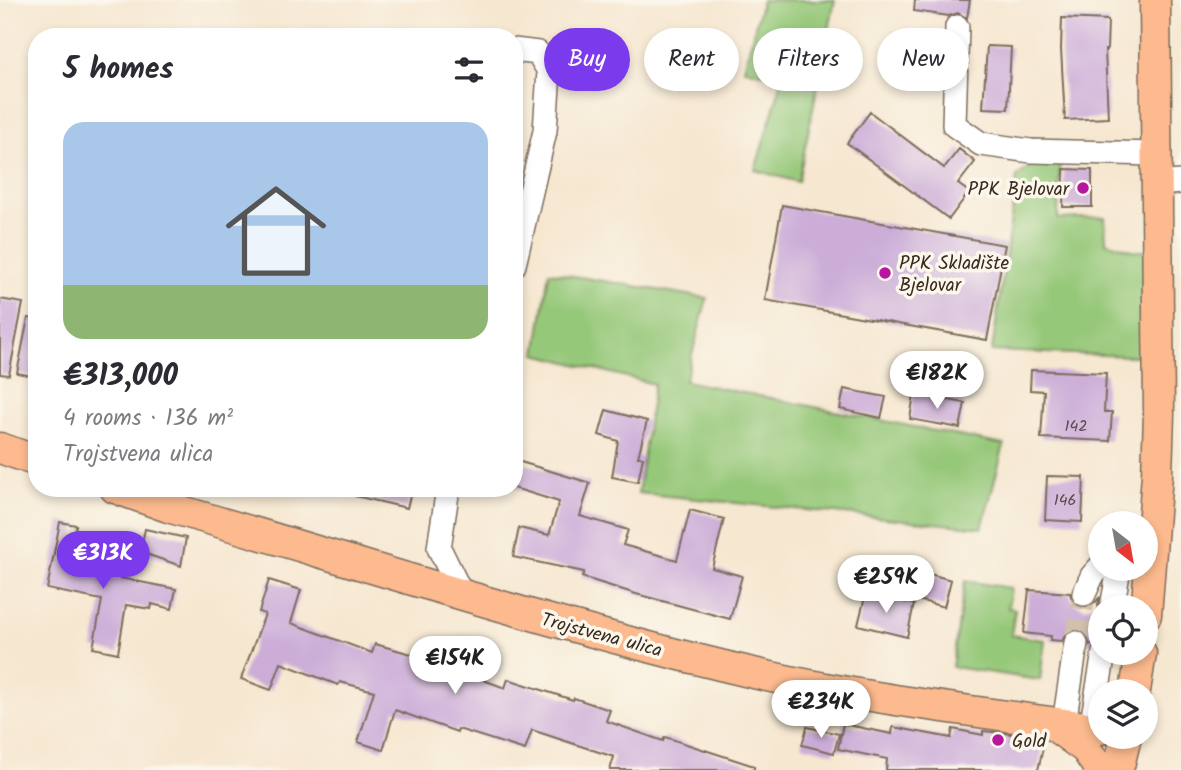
<!DOCTYPE html>
<html lang="en">
<head>
<meta charset="utf-8">
<style>
	body { margin:0; font-family:Kalam,sans-serif; background:#f7f7f7; color:#2b2b33; height:100vh; display:flex; flex-direction:column; font-size:26px; white-space:nowrap }
	* { box-sizing:border-box; margin:0 }
	p { font-size:23px; color:#7c7c81 }
	.icon { flex:none; width:38px; height:38px; fill:none; stroke:currentColor; stroke-width:2; stroke-linecap:round; stroke-linejoin:round }
	.map { position:relative; flex:1; overflow:hidden }
	.sheet { position:absolute; left:28px; top:28px; width:495px; height:469px; display:flex; flex-direction:column; background:#fff; border-radius:28px; box-shadow:0 4px 10px #0003 }
	.sheet>* { flex:none }
	.guide { position:absolute; left:544px; top:28px; width:530px; height:63px; display:flex; gap:14px }
	.needle { width:46px; rotate:149deg }
	.controls { position:absolute; left:1088px; top:511px; display:grid; gap:14px }
	.controls a { display:grid; place-items:center; width:70px; height:70px; border-radius:50%; background:#fff; box-shadow:0 4px 10px #0003; font-size:35px }
	.price { position:absolute; translate:-50% -60px; padding:0 16px; border-radius:24px; background:#fff; color:#222; font-size:23px; line-height:46px; filter:drop-shadow(0 2px 4px #0008) }
	.price::after { content:''; position:absolute; left:50%; top:42px; width:21px; height:16px; margin-left:-10px; background:inherit; clip-path:polygon(0 0,100% 0,50% 100%) }
	.price.current { background:#7c3aed; color:#fff }
	ul { padding:0; list-style:none }
	li { display:grid; align-content:center; gap:14px; height:371px; padding:0 35px }
	li span { display:grid; place-items:center; height:217px; border-radius:21px; color:#555 }
	li>.icon { margin-inline-start:auto }
	span .icon { width:126px; height:126px; fill:#fffc; stroke-width:1 }
	li b { font-size:30px }
	h2 { display:flex; justify-content:space-between; align-items:center; height:84px; padding:0 35px; font-size:30px }
	.chip { padding:0 24px; border-radius:32px; background:#fff; box-shadow:0 4px 10px #0003; font-size:24px; line-height:63px }
	.chip.current { background:#7c3aed; color:#fff }
	.map>svg:first-child { display:block }
	.green { fill:#96c879; stroke:#68794c; stroke-width:2 }
	.building { fill:#ccadd8 }
	.lines { fill:none; stroke-linecap:round; stroke-linejoin:round }
	.minor-tunnel { stroke:#d1c1ac; stroke-width:23; stroke-dasharray:23 11; stroke-linecap:butt }
	.minor-casing { stroke:#7c6c5c; stroke-width:26 }
	.major-casing { stroke:#7c6c5c; stroke-width:33 }
	.minor { stroke:#fff; stroke-width:23 }
	.major { stroke:#fcba8e; stroke-width:30 }
	.poi-dot { fill:#b5179e; stroke:#fbf7ec; stroke-width:2.5 }
	.labels { text-anchor:middle; stroke-width:7; stroke-linejoin:round; paint-order:stroke }
	.number-label { font-size:16px; fill:#5f4b4c }
	.poi-label { font-size:19px; fill:#3b2a1e; stroke:#fbf7ec; text-anchor:start }
	.street-label { font-size:19px; fill:#3b2a1e; stroke:#fbf7ec }
</style>
</head>
<body>
<div class="map">
<svg width="1181" height="770" viewBox="0 0 1181 770">
	<rect width="100%" height="100%" fill="#fbf7ec"/>
	<filter id="ink" filterUnits="userSpaceOnUse"><feTurbulence type="fractalNoise" baseFrequency=".0143" numOctaves="2"/><feDisplacementMap in="SourceGraphic" scale="14" xChannelSelector="R" yChannelSelector="G"/><feConvolveMatrix kernelMatrix="1 2 1 2 8 2 1 2 1" color-interpolation-filters="sRGB"/></filter>
	<filter id="wash" filterUnits="userSpaceOnUse"><feTurbulence type="fractalNoise" baseFrequency=".00686" numOctaves="4" result="noise"/><feDisplacementMap in="SourceGraphic" scale="28" xChannelSelector="R" yChannelSelector="G"/><feGaussianBlur stdDeviation="1.57" result="paint"/><feColorMatrix in="noise" values="0 0 0 0 0 0 0 0 0 0 0 0 0 0 0 0 0 1.4 0 .05"/><feComposite in="paint" operator="in"/></filter>
	<g filter="url(#wash)">
		<rect width="100%" height="100%" fill="#f6e7d0"/>
		<path class="green" d="M762,0H835L798,182L755,170L783,78L744,69Z
			M1060,160L1058,219L1105,217L1106,242L1136,251H1157L1158,355L1130,356L992,351L1017,177L1037,161Z
			M549,272L707,298L685,381L1004,445L982,528L638,493L654,384L536,354Z
			M965,581L1011,588L1008,608L1015,609L1011,635L1045,640L1040,680L952,667Z"/>
		<g id="blocks">
			<path class="building" d="M915,0H970L967,18L958,13L949,16L914,11Z
				M1062,18L1108,20L1107,50H1105L1108,118L1065,120L1061,49Z
				M987,46L1011,47L1008,109L983,108Z
				M870,112L944,168L959,149L975,162L958,184L969,192L949,219L847,143Z
				M1064,169L1092,170V207H1063Z
				M782,205L1005,245L987,340L765,300Z
				M0,299L23,303L9,375L0,374Z
				M28,318L37,319V377L17,373Z
				M1031,370L1106,373L1104,412H1112L1110,441L1041,438L1044,391L1030,390Z
				M844,389L886,397L881,418L840,409Z
				M914,394L965,403L960,428L910,419Z
				M606,410L647,421L638,457H643L638,482L612,477L618,441L599,435Z
				M514,460L590,483L580,516L628,530L623,545L677,560L690,510L724,519L712,568L742,576L730,619L636,594L582,577L584,572L513,557L519,528L549,535L559,502L514,488Z
				M1047,476L1084,477L1082,522L1045,520Z
				M356,488H412L407,508L355,496Z
				M60,522L76,525L69,568L176,589L172,609L152,604L151,609L126,605L118,653L93,648L102,600L47,589Z
				M145,529L186,538L181,566L140,552Z
				M912,569L951,580L944,607L904,596Z
				M269,580L301,590L291,623L372,653L375,644L415,655L505,688L508,679L573,700L574,698L610,710L606,721L663,741L665,737L754,766V770H610L614,757L532,730L525,750L458,729L457,732L395,710L383,750L358,742L374,691L340,682L338,685L281,663L271,690L241,679L265,614L259,612Z
				M1029,590L1070,593L1073,603L1085,608L1093,605L1100,597L1098,605L1101,622L1098,641L1090,645L1085,633L1077,629L1066,634L1062,641L1050,640L1051,636L1024,633Z
				M866,593L914,604L907,637L858,625Z
				M843,724L892,734L893,727L951,738L953,729L983,735V731L1012,734L1011,740L1043,748L1038,770H886L887,759L838,749Z
				M807,727L839,734L834,753L802,745Z"/>
		</g>
	</g>
	<g filter="url(#ink)">
		<use href="#blocks" fill-opacity="0" stroke="#7c6c5c" stroke-width="2"/>
		<g class="lines">
			<path class="minor-tunnel" d="M1076,643L1084,594"/>
			<g class="minor-casing">
				<path id="minor" d="M957,27L954,125L981,144L1031,151L1156,154
					M514,50L538,53L549,71L545,131L514,265
					M1157,184L1181,182
					M448,488L439,548L461,593
					M1084,594L1092,576L1101,566
					M1112,607L1119,569
					M1064,724L1076,643
					M1091,728L1104,653"/>
			</g>
			<g class="major-casing">
				<path id="major" d="M0,448L37,461
					M115,488L168,507C360,563 550,625 745,671C862,699 982,712 1101,729
					M1146,615L1157,475L1159,414L1155,0
					M1135,691L1141,653
					M1053,725L1086,749L1100,770
					M1118,770L1126,737"/>
			</g>
			<use href="#minor" class="minor"/>
			<use href="#major" class="major"/>
		</g>
	</g>
	<g class="poi-dot">
		<circle cx="1083" cy="188" r="7"/>
		<circle cx="885" cy="273" r="7"/>
		<circle cx="998" cy="740" r="7"/>
	</g>
	<g class="labels">
		<g class="number-label">
			<text x="1076" y="431">142</text>
			<text x="1065" y="505">146</text>
		</g>
		<g class="poi-label">
			<text x="1069" y="195" text-anchor="end">PPK Bjelovar</text>
			<text x="899" y="269">PPK Skladište<tspan x="899" dy="22">Bjelovar</tspan></text>
			<text x="1012" y="747">Gold</text>
		</g>
		<g class="street-label">
			<text transform="translate(602 634) rotate(15)" y="7">Trojstvena ulica</text>
		</g>
	</g>
</svg>
<div class="controls">
<a><svg class="needle" viewBox="-14 -14 28 28"><path d="M0-13l5 13h-10z" fill="#e53935"/><path d="M0 13l5-13h-10z" fill="#7c7c81"/></svg></a>
<a><svg class="icon" aria-label="locate" viewBox="0 0 24 24"><circle cx="12" cy="12" r="6"/><path d="M12 2v4M12 18v4M2 12h4M18 12h4"/></svg></a>
<a><svg class="icon" aria-label="layers" viewBox="0 0 24 24"><path d="M12 4l9 5-9 5-9-5zM3 14l9 5 9-5"/></svg></a>
</div>
<b class="price" style="left:937px;top:411px">€182K</b>
<b class="price current" style="left:103px;top:591px">€313K</b>
<b class="price" style="left:886px;top:615px">€259K</b>
<b class="price" style="left:455px;top:696px">€154K</b>
<b class="price" style="left:821px;top:740px">€234K</b>
<div class="guide">
<a class="chip current">Buy</a>
<a class="chip">Rent</a>
<a class="chip">Filters</a>
<a class="chip">New</a>
</div>
<section class="sheet">
<h2>5 homes<svg class="icon" aria-label="filters" viewBox="0 0 24 24"><path d="M4 7h16M4 17h16"/><circle cx="9" cy="7" r="2"/><circle cx="15" cy="17" r="2"/></svg></h2>
<ul>
<li><span style="background:linear-gradient(#a9c7e8 75%,#8fb573 0)"><svg class="icon" aria-label="home" viewBox="0 0 24 24"><path d="M3 11l9-7 9 7M6 9v11h12V9"/></svg></span><div><b>€313,000</b><p>4 rooms · 136 m²</p><p>Trojstvena ulica</p></div></li>
</ul>
</section>
</div>
</body>
</html>
